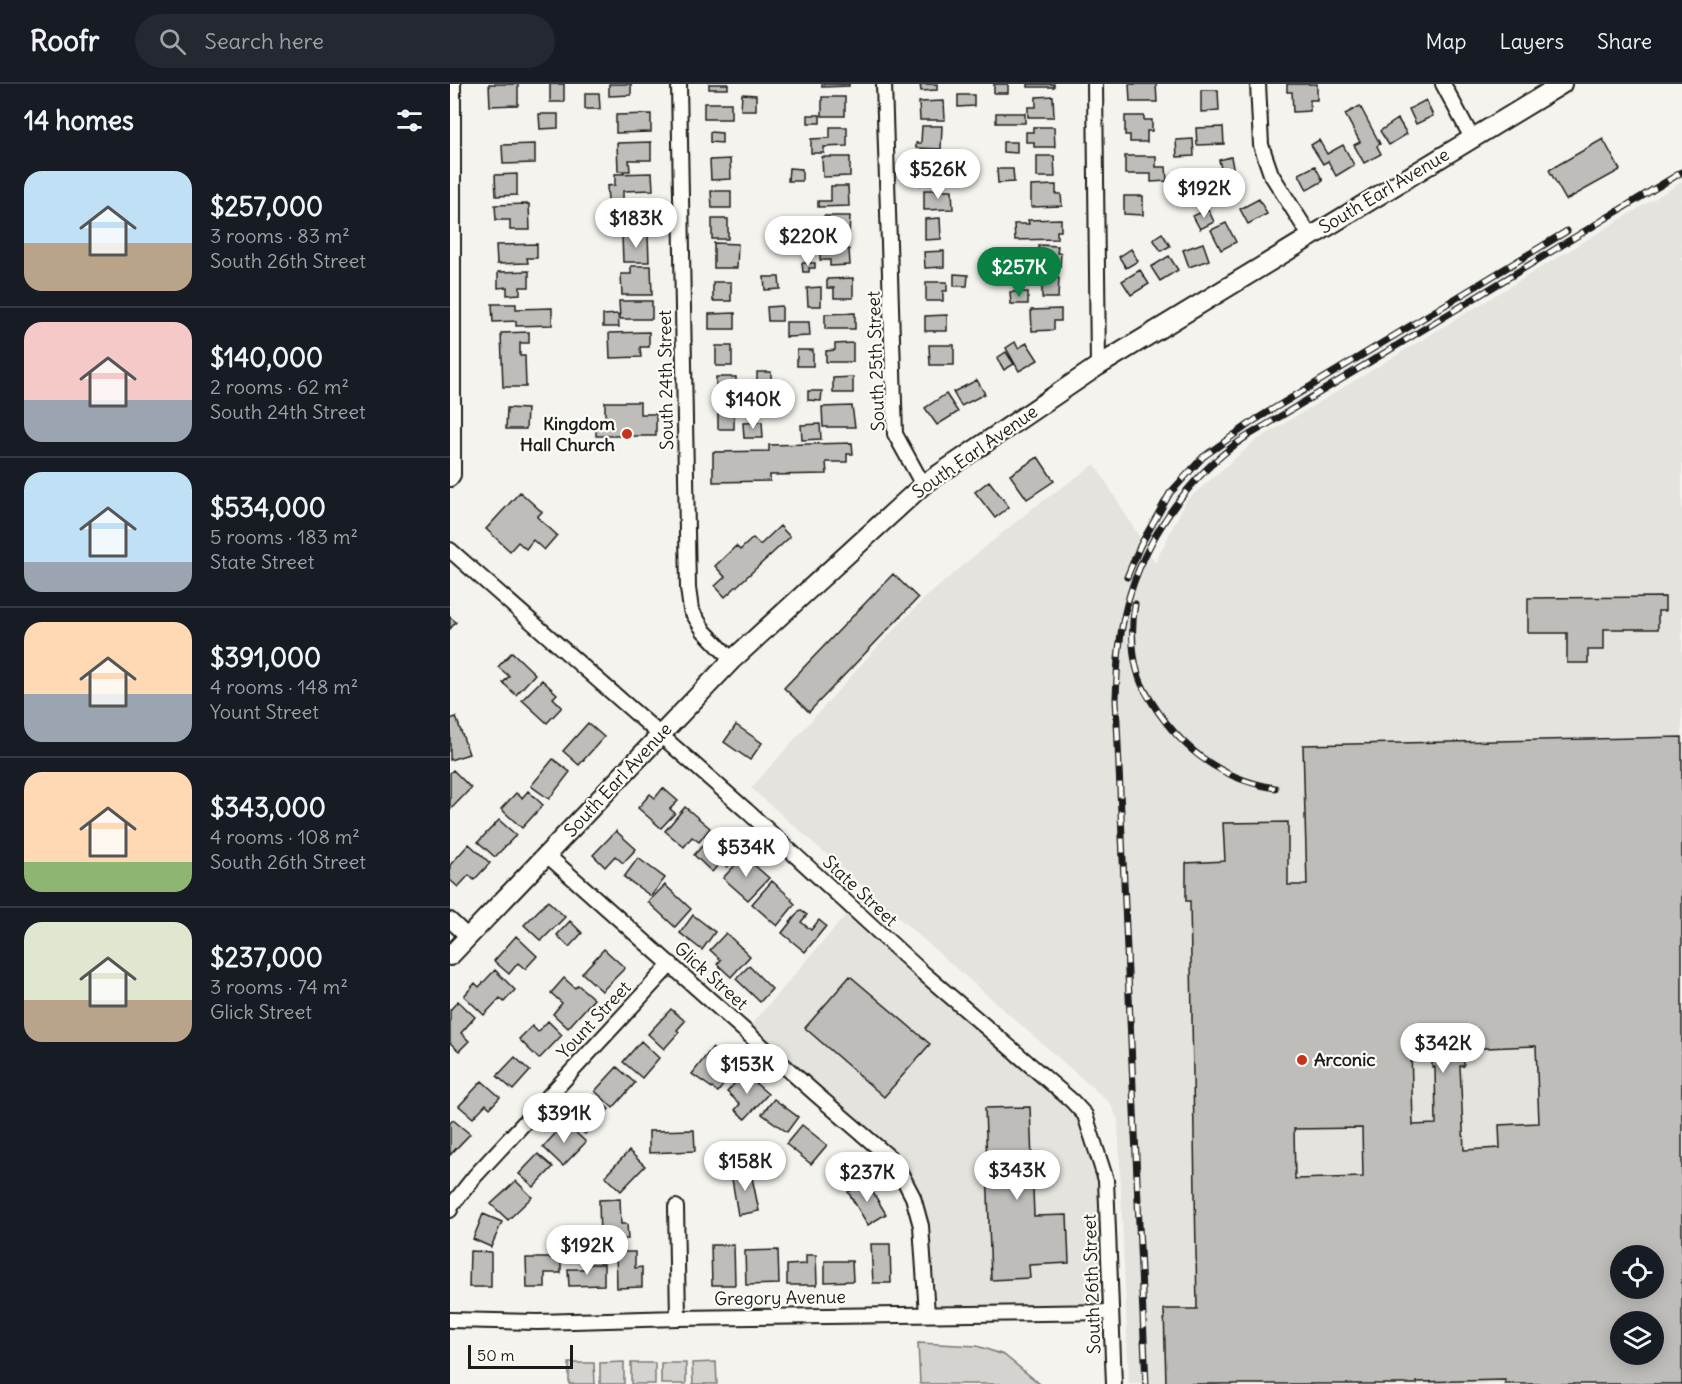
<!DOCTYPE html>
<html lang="en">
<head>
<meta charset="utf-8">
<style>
	body { margin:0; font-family:Delius,sans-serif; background:#242831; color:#f1f3f6; height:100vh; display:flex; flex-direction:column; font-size:22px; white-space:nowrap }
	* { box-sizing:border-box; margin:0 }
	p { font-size:20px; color:#9ea1a6 }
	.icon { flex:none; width:33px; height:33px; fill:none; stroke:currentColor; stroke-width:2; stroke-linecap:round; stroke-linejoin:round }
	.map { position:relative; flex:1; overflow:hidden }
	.details { display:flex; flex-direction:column; background:#171b24; width:450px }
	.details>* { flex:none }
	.buttons { position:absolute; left:1160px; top:1161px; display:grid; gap:12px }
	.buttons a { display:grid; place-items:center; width:54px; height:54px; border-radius:50%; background:#171b24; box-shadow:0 3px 15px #0003; font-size:30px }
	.scale { position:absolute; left:18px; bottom:15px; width:105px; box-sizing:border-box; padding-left:6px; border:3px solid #1c1c1c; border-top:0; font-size:16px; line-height:21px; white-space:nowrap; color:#1c1c1c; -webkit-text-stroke:4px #fdfcf7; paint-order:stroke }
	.price { position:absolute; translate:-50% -51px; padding:0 14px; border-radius:21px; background:#fff; color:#222; font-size:20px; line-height:39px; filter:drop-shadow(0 2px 3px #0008) }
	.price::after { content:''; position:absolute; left:50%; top:36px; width:18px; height:14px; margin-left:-9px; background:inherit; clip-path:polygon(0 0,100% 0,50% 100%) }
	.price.current { background:#0b8043; color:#fff }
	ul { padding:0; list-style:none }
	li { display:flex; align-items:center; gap:18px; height:150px; padding:0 24px }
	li+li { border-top:2px solid #363941 }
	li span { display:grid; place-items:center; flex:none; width:168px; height:120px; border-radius:18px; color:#555 }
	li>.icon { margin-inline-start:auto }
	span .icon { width:72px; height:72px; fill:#fffc; stroke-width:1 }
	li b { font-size:26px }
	h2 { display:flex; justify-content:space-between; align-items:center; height:72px; padding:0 24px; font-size:26px }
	header { display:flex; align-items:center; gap:36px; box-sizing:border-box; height:84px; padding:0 30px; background:#171b24; border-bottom:2px solid #363941 }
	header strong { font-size:28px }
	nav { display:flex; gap:33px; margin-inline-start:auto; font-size:21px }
	.search { width:420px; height:54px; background:#242831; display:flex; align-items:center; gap:15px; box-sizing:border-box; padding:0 21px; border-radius:33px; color:#9ea1a6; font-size:22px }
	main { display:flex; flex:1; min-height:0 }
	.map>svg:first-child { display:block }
	.built { fill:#e4e3de; fill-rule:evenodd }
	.green { fill:#d4d3cf; stroke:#787876; stroke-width:1.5 }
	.building { fill:#bebdba; stroke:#1c1c1c; stroke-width:1.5; fill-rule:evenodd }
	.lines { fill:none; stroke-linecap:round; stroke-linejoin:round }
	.street-casing { stroke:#1c1c1c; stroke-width:18 }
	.secondary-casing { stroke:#1c1c1c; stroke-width:22 }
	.street { stroke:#fdfcf7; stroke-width:14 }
	.secondary { stroke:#fdfcf7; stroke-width:18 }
	.rail-casing { stroke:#1c1c1c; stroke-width:7 }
	.rail { stroke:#fdfcf7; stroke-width:4.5; stroke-dasharray:14; stroke-linecap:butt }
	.poi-dot { fill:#c8321e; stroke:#fdfcf7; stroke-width:2 }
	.labels { text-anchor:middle; stroke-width:4.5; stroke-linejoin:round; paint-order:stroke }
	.street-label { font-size:18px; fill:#1c1c1c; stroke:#fdfcf7 }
	.poi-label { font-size:18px; font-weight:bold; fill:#1c1c1c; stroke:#fdfcf7; text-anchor:end }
</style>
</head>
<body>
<header>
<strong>Roofr</strong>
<div class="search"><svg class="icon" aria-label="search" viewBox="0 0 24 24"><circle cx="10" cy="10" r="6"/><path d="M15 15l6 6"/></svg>Search here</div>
<nav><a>Map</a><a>Layers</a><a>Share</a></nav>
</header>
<main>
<section class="details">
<h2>14 homes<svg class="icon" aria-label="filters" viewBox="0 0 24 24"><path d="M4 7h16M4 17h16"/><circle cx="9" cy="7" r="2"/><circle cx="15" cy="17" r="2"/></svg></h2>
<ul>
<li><span style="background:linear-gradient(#bfe0f5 60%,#b9a48a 0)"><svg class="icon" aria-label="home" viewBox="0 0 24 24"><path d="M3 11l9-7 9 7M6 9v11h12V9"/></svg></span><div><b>$257,000</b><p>3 rooms · 83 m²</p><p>South 26th Street</p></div></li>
<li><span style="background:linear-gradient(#f6c9c9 65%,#9aa5b1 0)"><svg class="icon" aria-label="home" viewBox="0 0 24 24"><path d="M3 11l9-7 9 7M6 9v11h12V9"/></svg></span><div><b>$140,000</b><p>2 rooms · 62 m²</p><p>South 24th Street</p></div></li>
<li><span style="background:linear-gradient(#bfe0f5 75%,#9aa5b1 0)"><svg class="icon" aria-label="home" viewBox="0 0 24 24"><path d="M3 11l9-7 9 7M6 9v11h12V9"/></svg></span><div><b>$534,000</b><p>5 rooms · 183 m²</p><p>State Street</p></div></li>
<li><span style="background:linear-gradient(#ffd9b3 60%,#9aa5b1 0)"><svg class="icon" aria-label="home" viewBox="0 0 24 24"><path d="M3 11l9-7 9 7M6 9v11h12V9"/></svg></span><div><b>$391,000</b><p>4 rooms · 148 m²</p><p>Yount Street</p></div></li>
<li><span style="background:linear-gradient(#ffd9b3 75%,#8fb573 0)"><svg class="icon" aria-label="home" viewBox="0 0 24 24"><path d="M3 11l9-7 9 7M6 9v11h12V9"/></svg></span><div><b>$343,000</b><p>4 rooms · 108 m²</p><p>South 26th Street</p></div></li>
<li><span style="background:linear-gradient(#dfe7d0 65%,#b9a48a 0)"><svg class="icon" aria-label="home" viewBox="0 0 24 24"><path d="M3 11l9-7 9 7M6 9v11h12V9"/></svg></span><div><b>$237,000</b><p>3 rooms · 74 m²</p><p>Glick Street</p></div></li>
</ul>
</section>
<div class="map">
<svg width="1232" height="1300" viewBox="0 0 1232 1300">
	<rect width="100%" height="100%" fill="#f4f3ee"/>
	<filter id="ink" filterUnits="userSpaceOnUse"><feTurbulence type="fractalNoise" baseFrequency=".0167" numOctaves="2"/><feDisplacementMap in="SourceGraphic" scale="12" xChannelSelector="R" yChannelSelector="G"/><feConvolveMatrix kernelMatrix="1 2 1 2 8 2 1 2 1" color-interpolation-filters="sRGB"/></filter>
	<g filter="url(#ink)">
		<path class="built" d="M1232,98V1300H679L668,1036L660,1019L301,704L429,561L473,516L517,478L583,424L645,380L705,479L736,417L805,357ZM1170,1172H1203V1204H1170ZM1170,1238H1203V1270H1170Z
			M402,824L622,1017L647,1064L660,1228L477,1230L471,1142L451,1090L296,947Z"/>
		<path class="green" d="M468,1259L527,1262L554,1271L590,1300H470Z
			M174,1278V1300H150V1279Z
			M266,1278L267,1300H243L242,1279Z
			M119,1279H144L145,1300H119Z
			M181,1279H205V1300H181Z
			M211,1279H236V1300H211Z"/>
		<path class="building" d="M39,0H68V21L40,22Z
			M100,0H114V18H100Z
			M159,0H181V11L159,12Z
			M259,0H278V5H259Z
			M372,0H399V2L372,3Z
			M470,0H487V6L471,7Z
			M544,0H558V9H544Z
			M578,0H604V3H578Z
			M679,0H706L707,18H680Z
			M837,0H867V16H860V27L843,28L842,8H837Z
			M751,6H768L769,27L751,28Z
			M135,9H149L150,25H135Z
			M292,10L306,11V26H291Z
			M508,11H524V22L508,23Z
			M603,12L604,33H578V23H586V13Z
			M372,13H395V32H372Z
			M976,16L983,32L966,40L959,25Z
			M494,17L495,36H470L469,18Z
			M254,19H281V35H254Z
			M910,22L930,60L927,62L931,70L914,79L904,61L910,58L895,30Z
			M546,29H575V39H546Z
			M89,30H108V44L90,45Z
			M201,30V48L166,49V31Z
			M358,31H370V39H358Z
			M675,32H694V36H702V47H697V58H680V51H675Z
			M948,35L957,50L939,61L930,47Z
			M472,42H492L491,65L466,64V59H471Z
			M380,43H397V62L374,63V69H361V55L380,54Z
			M583,43H604L605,63H584V58H576V48H583Z
			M773,43L774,60L747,61L746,44Z
			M260,48L272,49V59L260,58Z
			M743,55L744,72L727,73L726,56Z
			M1153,55L1170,86L1116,116L1099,86Z
			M869,56L877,70L893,61L904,81L886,92L878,77L873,80L861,61Z
			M201,58V76H179L180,87H168L167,59Z
			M553,58H567V69L553,68Z
			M85,60V79L53,80L52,61Z
			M587,72H604L605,93H587Z
			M675,72H706V83H716L717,97L701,98V90H675Z
			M372,73H400V92L373,93Z
			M781,73L785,94L774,96L769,76Z
			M280,75L281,95L261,96L260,76Z
			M499,77V95H474L473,78Z
			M865,82L873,97L857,106L849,90Z
			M339,84L352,85V97H338Z
			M547,85H563L564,98L548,99Z
			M202,89L203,106L173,107V117H158L157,102L165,101V90Z
			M67,90V111L46,112L45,91Z
			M606,101V110H611L612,122L581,123V102Z
			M381,102H398L399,122L368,123V117H381Z
			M474,106H502L503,125L474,126Z
			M261,107H281V124H262Z
			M674,112H693V131L674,130Z
			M809,115L817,130L798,140L790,125Z
			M79,120L80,146H60V136H46L45,121Z
			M170,120H197L198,147L170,148Z
			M758,125L764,138L750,145L743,132Z
			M374,132H400L399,152L375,151V158L362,157V147L374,148Z
			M490,134L491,155L475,156V135Z
			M262,135H278V155H262Z
			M611,135V147H607V155L565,156L564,140H579L578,136Z
			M776,139L786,158L771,166L761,146Z
			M712,149L720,162L711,167L703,155Z
			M198,151L199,178H173L172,152Z
			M264,159L288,160L287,184H264Z
			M753,159L759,176L739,183L733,166Z
			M87,160V174H77L78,179L47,180L46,161Z
			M589,161L608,162L607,169H611L610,183H583V171H589Z
			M399,165L400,181L380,182V176H370V166Z
			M681,165L688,177L676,184L669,173Z
			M494,167V183L475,184L474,168Z
			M546,172H562V190H546Z
			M719,172L728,186L710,197L701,183Z
			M352,179H365V184H359V188H353Z
			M181,182H201L202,211H172L171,190H181Z
			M690,186L699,200L681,211L672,197Z
			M79,187V203H70V210L57,211V203L48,204V188Z
			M504,190L518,191L517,202H504Z
			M314,193H329L330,205L315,206Z
			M403,194V214H384V204H377V195Z
			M592,194H609L608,214H592Z
			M263,198H281V217H263Z
			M476,198H497V207H493V217H476Z
			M371,203V222H358L357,204Z
			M560,208H578V220H561Z
			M169,217H202V235H170Z
			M42,220H66V225L102,224V241L66,242V237L43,238Z
			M332,222V237H318L317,223Z
			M611,225V237H604V246L582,247L581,226Z
			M285,229V245H259V230Z
			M405,229V245H375V230Z
			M168,230L169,243H153V231Z
			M497,231V247H475V232Z
			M336,238H359L360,252L336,253Z
			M79,248V259H70V272H75L76,303H53L51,249Z
			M199,248V263H190L191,273L160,274L159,249Z
			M565,258L568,264L577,259L588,276L569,287L556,264Z
			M403,259V278H376V267L385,266V260Z
			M479,261H504V281H480Z
			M266,262H282V282H266Z
			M347,266H363V282H347Z
			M556,268L564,280L554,286L547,274Z
			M307,288H321V303L307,302Z
			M266,293H286V309H266Z
			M403,293V309H383V294Z
			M527,296L535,310L511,322L503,308Z
			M358,307H372L371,317L358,316Z
			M496,310L508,328L487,341L475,324Z
			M155,318H190V330H206V352H146V338H155Z
			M402,322L405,343H373L372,323Z
			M57,324L77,325L76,345H56Z
			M268,325H284V345H268Z
			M312,338L313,354H294L293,339Z
			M370,340L371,355L352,356L351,341Z
			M402,359L403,370H397V378H376L377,390L320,391V397L263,398V368L319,367V361Z
			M588,373L604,397L577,415L560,391Z
			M539,397L559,423L545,434L525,408Z
			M70,408L92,428L87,433L107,451L94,466L83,456L76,465L68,458L60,467L36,445Z
			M330,442L340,453L275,513L265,502L275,493L265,482L286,462L290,466L303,454L310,461Z
			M443,490L468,514L359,628L334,604Z
			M1215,513V527H1208V545H1154V566H1138V579H1117V549H1078V514Z
			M0,533L6,538L0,545Z
			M62,568L85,590L66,611L53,599L59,592L48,583Z
			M92,596L107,610L103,614L112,623L97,639L72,616Z
			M6,633L19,670L0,676V635Z
			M138,639L154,653L129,681L113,667Z
			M286,641L312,659L300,676L274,658Z
			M1232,653V1300H1055V1296L967,1298V1300H716L714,1225H747L740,817H736V779L775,777L773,739L838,738V801H857L853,661ZM1086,962L1089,1039L1049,1041L1050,1064L1014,1066L1010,982H1014L1013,965ZM986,964V969H982V983H985L986,1040L963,1041L961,965ZM912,1044L913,1093L845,1095L844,1045ZM1170,1172H1203V1204H1170ZM1170,1238H1203V1270H1170Z
			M103,675L120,688L99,715L81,702Z
			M3,686L21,704L0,726V689Z
			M213,704L228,717L220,725L225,729L211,744L188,724L200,710L205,714Z
			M78,707L93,721L72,744L51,725L66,709L72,714Z
			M235,723L260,744L249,758L242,753L234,763L215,747Z
			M49,736L66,751L45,773L28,758Z
			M166,747L186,765L173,779L165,772L155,783L143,771Z
			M265,748L289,769L277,783L271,778L262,788L244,771Z
			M19,760L40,779L24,796L19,791L8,803L0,796V781Z
			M294,772L319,794L298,816L273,794Z
			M188,774L215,794L201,812L174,793Z
			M322,797L342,815L341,816L345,820L327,842L302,820Z
			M215,801L241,825L225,843L198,818Z
			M98,817L115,833L91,857L74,841Z
			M350,826L357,831L351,838L361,846L369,836L376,842L355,868L332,849Z
			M243,831L265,848L252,866L230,849Z
			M120,837L132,849L119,863L107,851Z
			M276,849L300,872L281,893L267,880L271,876L260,866Z
			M66,852L87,872L75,885L68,879L59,890L44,877Z
			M154,865L175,884L152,907L132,889Z
			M299,882L322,905L310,918L286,895Z
			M45,886L65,906L54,918L50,914L34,931L14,912L25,899L29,903Z
			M400,892L480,960L434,1013L355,944Z
			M114,894L125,904L128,901L144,915L118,944L103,930L112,919L101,909Z
			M8,917L25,933L11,949L19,957L9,967L0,959V926Z
			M221,925L235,937L227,946L229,948L214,965L198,950Z
			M98,937L112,951L89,975L69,955L82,942L88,948Z
			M191,957L209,974L192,994L173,978Z
			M262,964L287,983L268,1008L242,990Z
			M65,973L80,987L63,1006L47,992Z
			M167,983L185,999L163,1024L145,1007Z
			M294,989L318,1010L295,1035L285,1026L290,1020L277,1008Z
			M32,997L50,1013L40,1024L36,1020L23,1034L9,1022Z
			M143,1011L159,1025L135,1050L120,1036Z
			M324,1015L348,1033L337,1048L312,1030Z
			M580,1023L584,1132L617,1131L619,1179L579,1181L580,1194L541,1196L535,1024Z
			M3,1036L20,1050L0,1071V1039Z
			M115,1039L136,1058L113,1082L93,1063Z
			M352,1041L377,1061L361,1080L336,1060Z
			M244,1046L245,1067L199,1069V1047Z
			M179,1067L195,1082L171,1107L155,1092Z
			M88,1070L103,1083L84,1103L69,1090Z
			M300,1084L309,1127L288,1131L281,1089Z
			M66,1097L82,1113L58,1136L41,1120Z
			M416,1097L436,1130L418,1141L398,1108Z
			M170,1115L171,1140H177L178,1155L150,1156L149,1116Z
			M33,1130L52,1138L41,1163L23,1155Z
			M421,1160H440L441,1199H423Z
			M261,1161H284L285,1201H262Z
			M328,1166L329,1200L296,1201L295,1167Z
			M20,1167L41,1168V1203H19Z
			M166,1168H185V1184L192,1183V1203L167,1204Z
			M356,1171H366L367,1201H337V1181L356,1180Z
			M76,1174H111V1189H95V1204H77Z
			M375,1177H402L403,1197L375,1198Z
			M137,1180H154V1201L119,1202L118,1185H137Z"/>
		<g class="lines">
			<g class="street-casing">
				<path id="street" d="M229,0L238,504L241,526L254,547L282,576
					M434,0L445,350L473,401
					M645,0L648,282
					M808,0L811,61L821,90L860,152
					M993,0L1022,54
					M0,395L3,391V0
					M0,466L297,727L472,888L622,1017L635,1031L656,1096L664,1300
					M97,771L367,1011L439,1073L451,1090L463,1113L471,1142L477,1230
					M0,836L18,853
					M226,1123L228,1234
					M0,1126L2,1121L25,1092L221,880
					M0,1236L88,1238L228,1234L660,1228"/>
			</g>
			<g class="secondary-casing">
				<path id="secondary" d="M0,872L282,576L473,401L648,282L1112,0"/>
			</g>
			<use href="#street" class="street"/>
			<use href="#secondary" class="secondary"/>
			<g class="rail-casing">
				<path id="rail" d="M677,493L690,462L720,409L753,373L805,336L1117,147
					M685,520C681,545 681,568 689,593C693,606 701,617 709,629C738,670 775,696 825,704
					M696,1300L666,615C667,588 668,561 674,533C688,467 729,404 782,363C794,353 808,346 821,338L1232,88"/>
			</g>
			<use href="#rail" class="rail"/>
		</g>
	</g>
	<g class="poi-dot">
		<circle cx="177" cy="350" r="6"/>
		<circle cx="852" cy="976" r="6"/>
	</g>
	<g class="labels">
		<g class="street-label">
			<text transform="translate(934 107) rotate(-31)" y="6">South Earl Avenue</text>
			<text transform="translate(426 277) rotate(-92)" y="6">South 25th Street</text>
			<text transform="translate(216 296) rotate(-91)" y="6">South 24th Street</text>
			<text transform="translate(525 368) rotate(-35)" y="6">South Earl Avenue</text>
			<text transform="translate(168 696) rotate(-47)" y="6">South Earl Avenue</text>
			<text transform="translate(410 807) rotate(43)" y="6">State Street</text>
			<text transform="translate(261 892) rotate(42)" y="6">Glick Street</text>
			<text transform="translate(144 936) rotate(-47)" y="6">Yount Street</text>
			<text transform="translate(642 1200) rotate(-92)" y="6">South 26th Street</text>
			<text transform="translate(330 1214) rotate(-1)" y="6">Gregory Avenue</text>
		</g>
		<g class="poi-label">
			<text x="165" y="346">Kingdom<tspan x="165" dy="21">Hall Church</tspan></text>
			<text x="864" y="982" text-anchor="start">Arconic</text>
		</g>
	</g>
</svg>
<div class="buttons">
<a><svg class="icon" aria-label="locate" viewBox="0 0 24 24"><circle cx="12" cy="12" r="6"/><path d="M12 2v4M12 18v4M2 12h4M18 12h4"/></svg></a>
<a><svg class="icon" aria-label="layers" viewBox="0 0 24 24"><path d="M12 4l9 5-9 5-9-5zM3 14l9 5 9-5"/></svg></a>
</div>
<div class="scale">50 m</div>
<b class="price" style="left:488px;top:116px">$526K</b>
<b class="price" style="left:754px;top:135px">$192K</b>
<b class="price" style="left:186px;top:165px">$183K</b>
<b class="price" style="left:358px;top:183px">$220K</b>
<b class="price current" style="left:569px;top:214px">$257K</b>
<b class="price" style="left:303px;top:346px">$140K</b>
<b class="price" style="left:296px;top:794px">$534K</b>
<b class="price" style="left:993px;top:990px">$342K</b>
<b class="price" style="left:297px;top:1011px">$153K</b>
<b class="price" style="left:114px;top:1060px">$391K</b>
<b class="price" style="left:295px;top:1108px">$158K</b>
<b class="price" style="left:567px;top:1117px">$343K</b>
<b class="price" style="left:417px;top:1119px">$237K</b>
<b class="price" style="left:137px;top:1192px">$192K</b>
</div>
</main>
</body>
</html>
